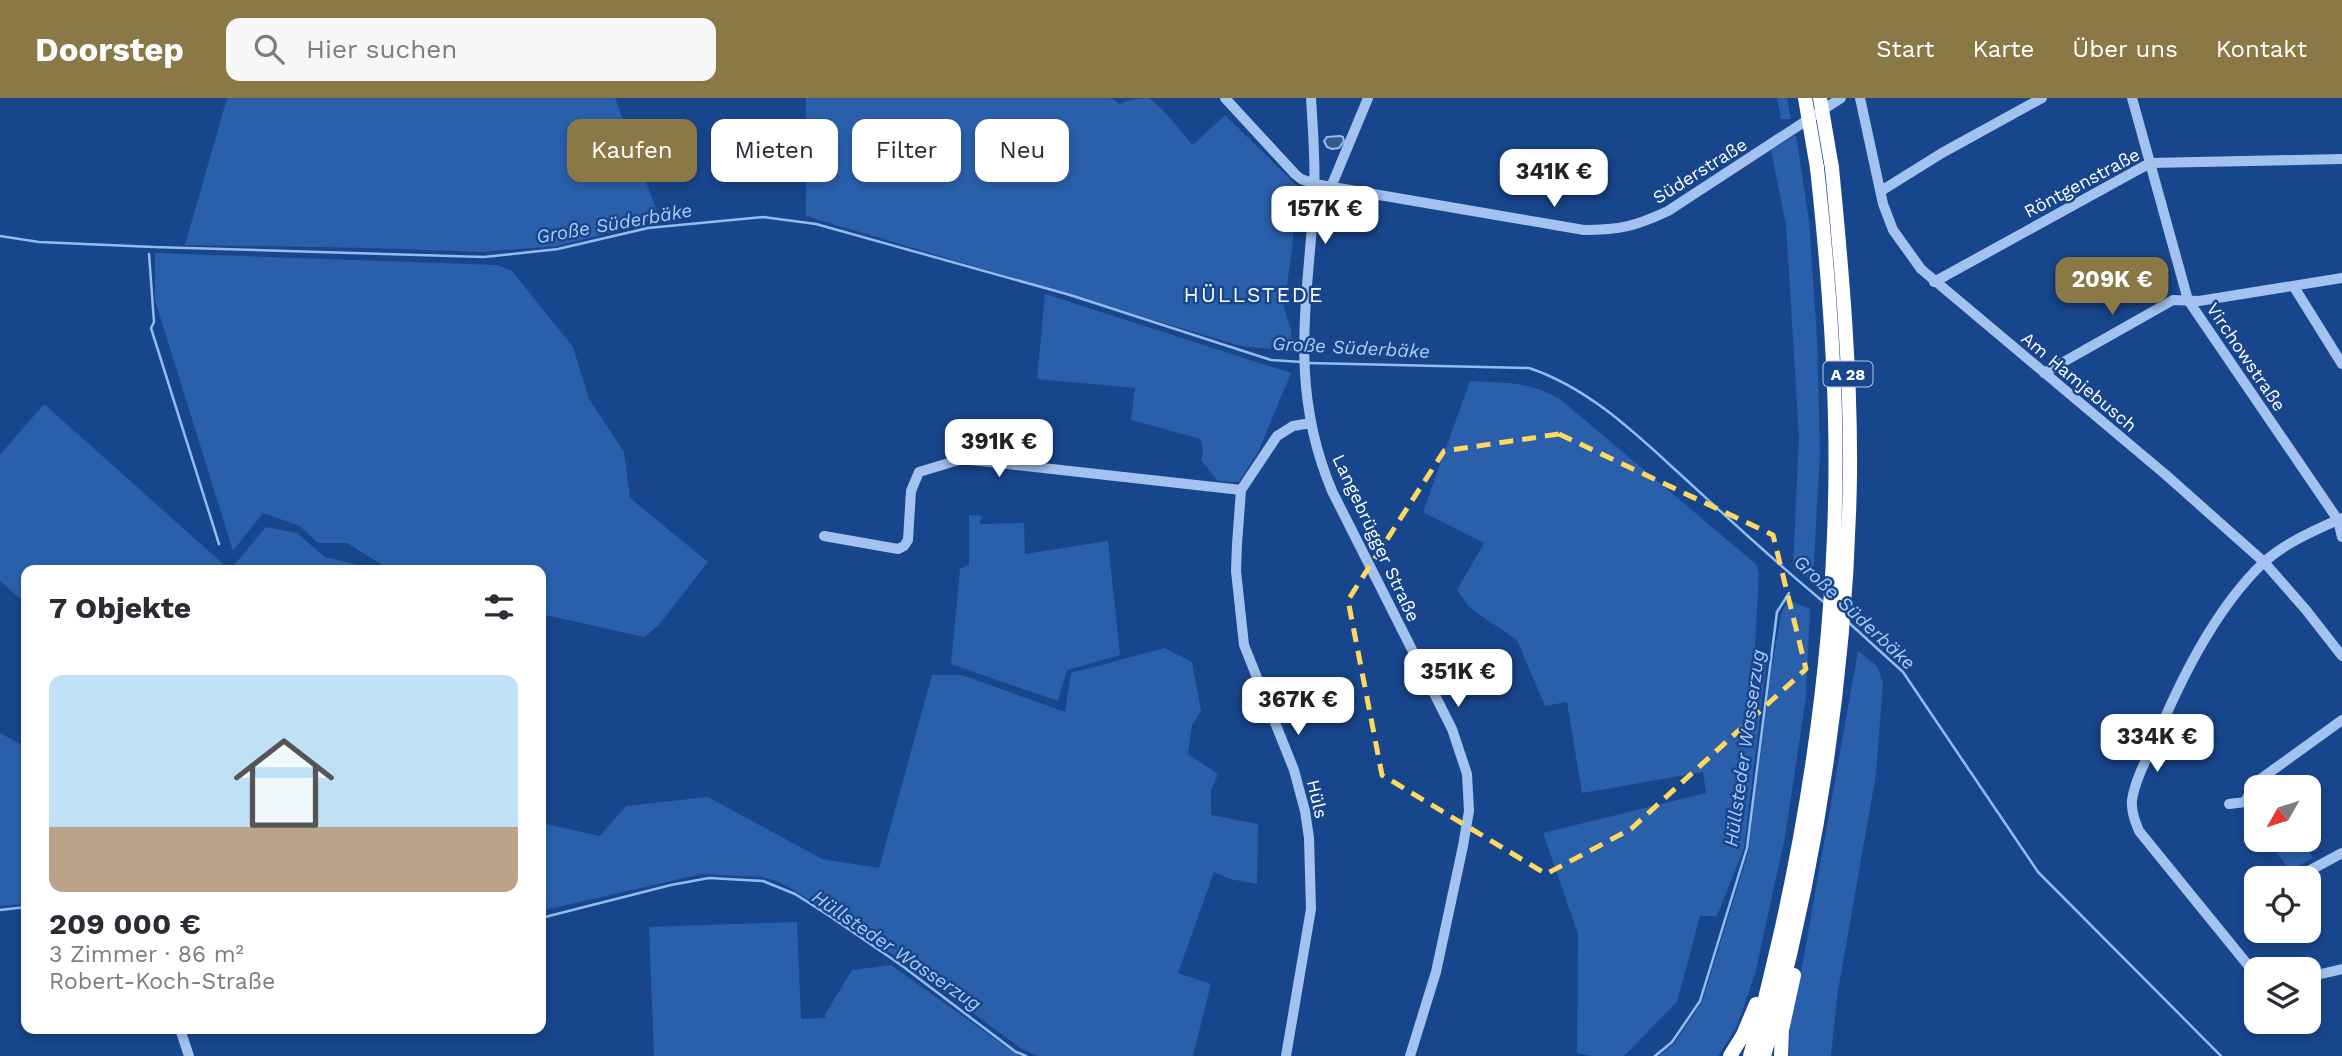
<!DOCTYPE html>
<html lang="de">
<head>
<meta charset="utf-8">
<style>
	body { margin:0; font-family:"Work Sans",sans-serif; background:#f7f7f7; color:#2b2b33; height:100vh; display:flex; flex-direction:column; font-size:26px; white-space:nowrap }
	* { box-sizing:border-box; margin:0 }
	p { font-size:23px; color:#7c7c81 }
	.icon { flex:none; width:38px; height:38px; fill:none; stroke:currentColor; stroke-width:2; stroke-linecap:round; stroke-linejoin:round }
	.map { position:relative; flex:1; overflow:hidden }
	.details { position:absolute; left:21px; top:467px; width:525px; height:469px; display:flex; flex-direction:column; background:#fff; border-radius:14px; box-shadow:0 4px 10px #0003 }
	.details>* { flex:none }
	.banner { position:absolute; left:567px; top:21px; width:665px; height:63px; display:flex; gap:14px }
	.needle { width:46px; rotate:231deg }
	.tools { position:absolute; left:2244px; top:677px; display:grid; gap:14px }
	.tools a { display:grid; place-items:center; width:77px; height:77px; border-radius:14px; background:#fff; box-shadow:0 4px 10px #0003; font-size:35px }
	.price { position:absolute; translate:-50% -60px; padding:0 16px; border-radius:14px; background:#fff; color:#222; font-size:23px; line-height:46px; filter:drop-shadow(0 2px 4px #0008) }
	.price::after { content:''; position:absolute; left:50%; top:42px; width:21px; height:16px; margin-left:-10px; background:inherit; clip-path:polygon(0 0,100% 0,50% 100%) }
	.price.current { background:#8a7947; color:#fff }
	ul { padding:0; list-style:none }
	li { display:grid; align-content:center; gap:14px; height:371px; padding:0 28px }
	li span { display:grid; place-items:center; height:217px; border-radius:14px; color:#555 }
	li>.icon { margin-inline-start:auto }
	span .icon { width:126px; height:126px; fill:#fffc; stroke-width:1 }
	li b { font-size:30px }
	h2 { display:flex; justify-content:space-between; align-items:center; height:84px; padding:0 28px; font-size:30px }
	.tag { padding:0 24px; border-radius:14px; background:#fff; box-shadow:0 4px 10px #0003; font-size:24px; line-height:63px }
	.tag.current { background:#8a7947; color:#fff }
	header { display:flex; align-items:center; gap:42px; box-sizing:border-box; height:98px; padding:0 35px; background:#8a7947; color:#fff }
	header strong { font-size:33px }
	nav { display:flex; gap:38px; margin-inline-start:auto; font-size:24px }
	.search { width:490px; height:63px; background:#f7f7f7; display:flex; align-items:center; gap:18px; box-sizing:border-box; padding:0 24px; border-radius:14px; color:#7c7c81; font-size:26px }
	.map>svg:first-child { display:block }
	.green { fill:#2a5fab }
	.water { fill:#385a8e; stroke:#95bcf1; stroke-width:2 }
	.lines { fill:none; stroke-linecap:round; stroke-linejoin:round }
	.stream { stroke:#95bcf1; stroke-width:2.5 }
	.minor { stroke:#a3c2ef; stroke-width:10 }
	.highway { stroke:#fff; stroke-width:14 }
	.highway-bridge { stroke:#fff; stroke-width:14 }
	.marked { fill:none; stroke:#ffd860; stroke-width:5; stroke-dasharray:14 9; stroke-linejoin:round }
	.labels { text-anchor:middle; stroke-width:5; stroke-linejoin:round; paint-order:stroke }
	.shield { fill:#18468c; stroke:#bac8dc; stroke-width:2 }
	.shield-label { font-size:16px; font-weight:bold; fill:#fff }
	.street-label { font-size:18px; fill:#fff; stroke:#18468c }
	.water-label { font-size:19px; font-style:italic; fill:#aeccf6; stroke:#18468c }
	.quarter-label { font-size:21px; letter-spacing:2px; fill:#fff; stroke:#18468c }
</style>
</head>
<body>
<header>
<strong>Doorstep</strong>
<div class="search"><svg class="icon" aria-label="search" viewBox="0 0 24 24"><circle cx="10" cy="10" r="6"/><path d="M15 15l6 6"/></svg>Hier suchen</div>
<nav><a>Start</a><a>Karte</a><a>Über uns</a><a>Kontakt</a></nav>
</header>
<div class="map">
<svg width="2342" height="958" viewBox="0 0 2342 958">
	<rect width="100%" height="100%" fill="#18468c"/>
	<path class="green" d="M227,0H615L658,116L644,126L557,148L479,154L371,150L185,147Z
		M806,0H1111L1120,6C1128,2 1138,0 1147,0C1160,4 1183,37 1193,47L1225,17L1297,88L1292,151L1284,209L1291,232L1292,253L1241,248L806,118Z
		M1777,0H1787L1791,21H1781Z
		M1796,37L1809,123L1817,240L1820,353L1813,483L1793,470L1799,339L1786,127L1771,52Z
		M155,155L497,167L512,173L573,249L589,301L624,354L630,400L708,464L658,528L644,539L541,516V472H390L347,445H318L300,428L263,415L233,453L155,202Z
		M1045,196L1291,275L1259,352L1239,384L1218,383L1201,362L1203,354L1201,341L1131,322L1135,290L1037,281Z
		M1470,283C1506,285 1529,283 1561,302L1756,466L1759,474L1755,548L1767,561L1744,750L1717,818H1700L1677,904L1624,958H1592L1577,955L1578,836L1543,735L1706,695L1703,674L1582,695L1567,604L1545,608L1517,542L1470,510L1457,492L1484,445L1423,414Z
		M44,306L230,472L266,429L297,435L325,459L357,467L363,472H26V506L0,483V357Z
		M969,417L982,418L979,426L1024,425L1025,456L1108,443L1120,557L1067,572L1058,603L951,566L960,471L969,467Z
		M1788,502L1810,511L1806,599L1785,739L1755,876L1737,928L1718,958H1658L1674,946L1702,904L1748,755L1771,574L1781,517Z
		M1165,550L1192,564L1201,613L1192,627L1188,656L1218,676L1211,693V717L1258,726L1257,786L1230,781L1214,774L1178,875L1211,886L1193,958H1037L1019,949L904,864L792,791L777,783L762,779L701,776L541,813V725L600,738L626,708L708,699L822,761L879,770L932,577H962L1065,614L1071,575Z
		M1858,553L1877,568L1883,585L1876,676L1837,899L1831,958H1789L1790,924L1799,885Z
		M0,635L26,649V806L0,808Z
		M2271,742H2299L2313,760L2290,772L2268,744Z
		M797,824L801,921L825,920L826,915L852,872L891,867L1019,958H654L649,829Z"/>
	<path class="water" d="M1340,38L1343,39L1344,43L1339,50L1332,51L1327,49L1324,43L1327,39Z"/>
	<g class="lines">
		<path class="stream" d="M0,138L39,144L153,149L484,159L558,151L648,130L763,119L816,126L1070,197L1271,262L1302,264
			M149,156L154,224L151,230L219,446
			M1308,265L1529,270C1589,290 1635,335 1681,377C1729,421 1776,465 1826,506
			M1847,523L1903,574L2038,774L2221,958
			M0,812L26,809
			M541,820L671,787L709,780L763,783L795,796L828,817L901,867L1016,954L1026,958
			M1655,958L1672,944L1700,903L1747,750L1777,514L1789,495"/>
		<path class="minor" d="M1225,0L1295,76L1301,81L1315,86L1584,132C1620,132 1636,128 1668,113L1841,0
			M1311,0C1313,34 1316,68 1314,102C1307,207 1289,291 1332,393L1452,631L1467,676L1469,713L1463,748L1436,874L1410,958
			M1860,0L1883,106L1893,132L1921,171L2166,377L2264,464L2306,512L2342,558
			M2132,0L2188,202L2338,422L2342,439
			M1331,89L1368,0
			M1881,93L1942,55L2042,0
			M1934,184L2150,65L2342,61
			M2294,189L2342,266
			M2044,275L2173,202L2199,203L2342,180
			M824,438L898,451L904,448L908,442L911,393L919,374L962,361L1241,392
			M2229,706L2245,704L2255,685L2342,622
			M2298,780L2305,775L2342,755
			M2256,877L2139,733C2135,723 2131,713 2132,702C2135,683 2145,664 2153,647C2179,585 2214,512 2263,465C2285,445 2315,432 2342,420
			M2308,879L2342,871
			M180,931L189,958
			M1286,958L1311,811L1309,740L1305,713L1294,672L1244,547L1236,473L1237,446L1241,392L1277,338L1293,328L1311,325"/>
		<path class="highway" d="M1730,958L1743,937L1756,906
			M1750,958C1762,916 1772,872 1782,829C1819,662 1839,490 1835,319C1833,236 1826,153 1817,70
			M1764,958C1817,768 1847,574 1850,377C1851,274 1842,172 1832,70
			M1781,958L1782,932L1794,877"/>
		<path class="highway-bridge" d="M1805,0L1817,70
			M1820,0L1832,70"/>
	</g>
	<path class="marked" d="M1559,336L1773,437L1806,571L1631,731L1546,776L1382,677L1348,502L1444,353Z"/>
	<g class="labels">
		<rect class="shield" x="1823.5" y="263.5" width="49" height="25" rx="5"/>
		<g class="shield-label">
			<text x="1848" y="282">A 28</text>
		</g>
		<g class="street-label">
			<text transform="translate(1700 73) rotate(-32)" y="6">Süderstraße</text>
			<text transform="translate(2082 85) rotate(-28)" y="6">Röntgenstraße</text>
			<text transform="translate(2246 259) rotate(56)" y="6">Virchowstraße</text>
			<text transform="translate(2079 284) rotate(40)" y="6">Am Hamjebusch</text>
			<text transform="translate(1376 440) rotate(65)" y="6">Langebrügger Straße</text>
			<text transform="translate(1317 701) rotate(77)" y="6">Hüls</text>
		</g>
		<g class="water-label">
			<text transform="translate(614 125) rotate(-10)" y="7">Große Süderbäke</text>
			<text transform="translate(1351 249) rotate(3)" y="7">Große Süderbäke</text>
			<text transform="translate(1855 514) rotate(43)" y="7">Große Süderbäke</text>
			<text transform="translate(1744 650) rotate(-82)" y="7">Hüllsteder Wasserzug</text>
			<text transform="translate(897 852) rotate(34)" y="7">Hüllsteder Wasserzug</text>
		</g>
		<g class="quarter-label">
			<text x="1254" y="204">HÜLLSTEDE</text>
		</g>
	</g>
</svg>
<div class="tools">
<a><svg class="needle" viewBox="-14 -14 28 28"><path d="M0-13l5 13h-10z" fill="#e53935"/><path d="M0 13l5-13h-10z" fill="#7c7c81"/></svg></a>
<a><svg class="icon" aria-label="locate" viewBox="0 0 24 24"><circle cx="12" cy="12" r="6"/><path d="M12 2v4M12 18v4M2 12h4M18 12h4"/></svg></a>
<a><svg class="icon" aria-label="layers" viewBox="0 0 24 24"><path d="M12 4l9 5-9 5-9-5zM3 14l9 5 9-5"/></svg></a>
</div>
<b class="price" style="left:1554px;top:111px">341K €</b>
<b class="price" style="left:1325px;top:148px">157K €</b>
<b class="price current" style="left:2112px;top:219px">209K €</b>
<b class="price" style="left:999px;top:381px">391K €</b>
<b class="price" style="left:1458px;top:611px">351K €</b>
<b class="price" style="left:1298px;top:639px">367K €</b>
<b class="price" style="left:2157px;top:676px">334K €</b>
<div class="banner">
<a class="tag current">Kaufen</a>
<a class="tag">Mieten</a>
<a class="tag">Filter</a>
<a class="tag">Neu</a>
</div>
<section class="details">
<h2>7 Objekte<svg class="icon" aria-label="filters" viewBox="0 0 24 24"><path d="M4 7h16M4 17h16"/><circle cx="9" cy="7" r="2"/><circle cx="15" cy="17" r="2"/></svg></h2>
<ul>
<li><span style="background:linear-gradient(#bfe0f5 70%,#b9a48a 0)"><svg class="icon" aria-label="home" viewBox="0 0 24 24"><path d="M3 11l9-7 9 7M6 9v11h12V9"/></svg></span><div><b>209 000 €</b><p>3 Zimmer · 86 m²</p><p>Robert-Koch-Straße</p></div></li>
</ul>
</section>
</div>
</body>
</html>
